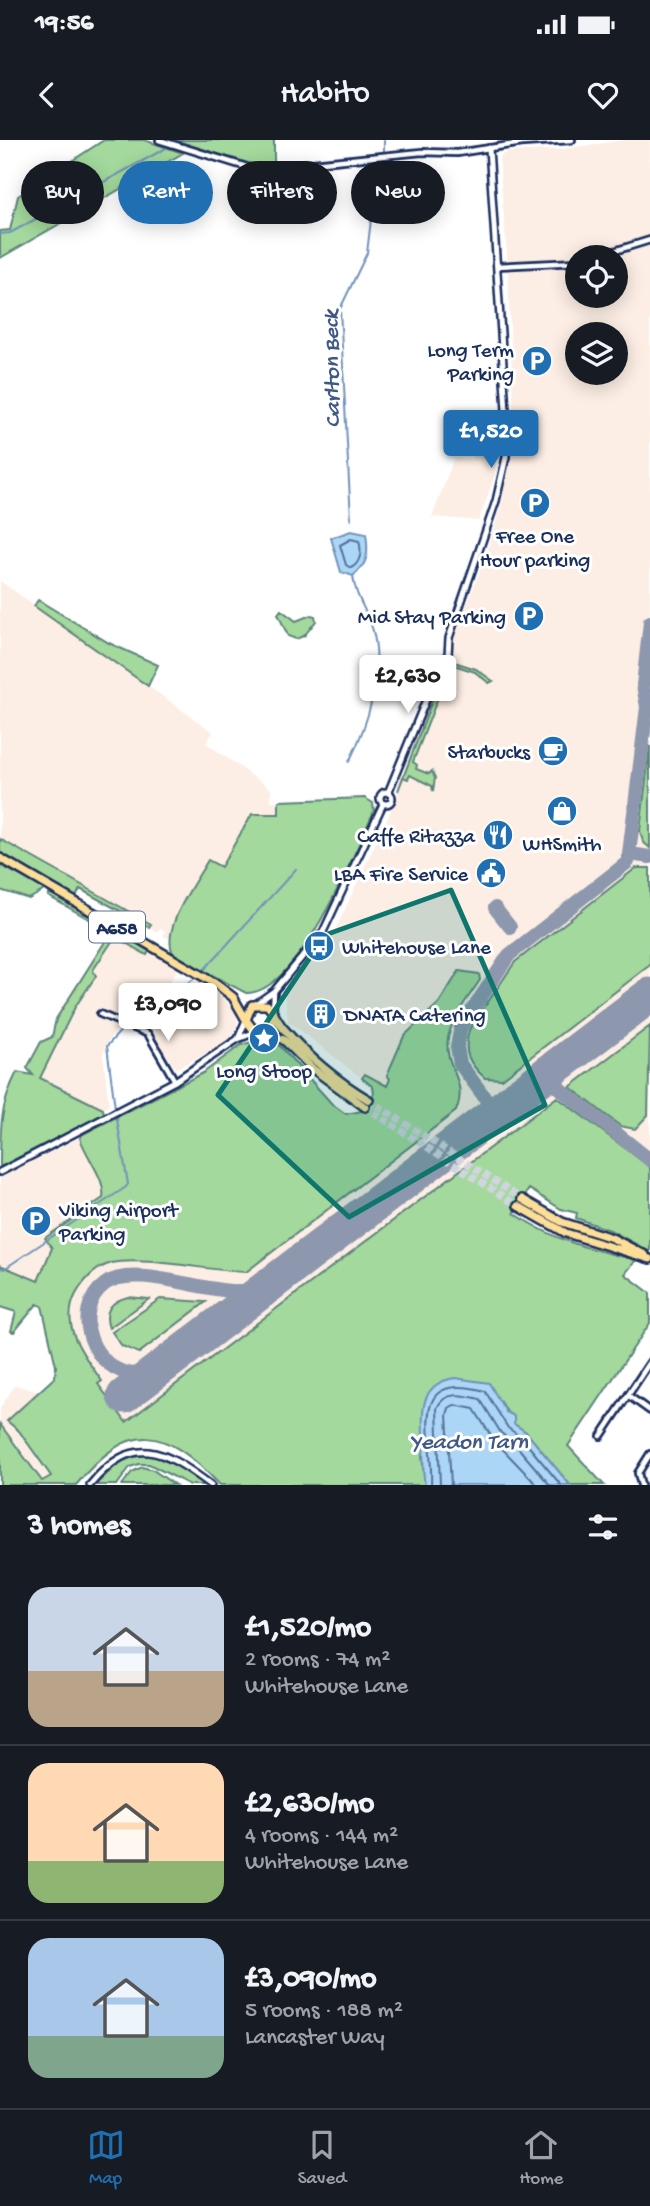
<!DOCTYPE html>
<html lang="en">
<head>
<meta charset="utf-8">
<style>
	body { margin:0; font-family:"Gochi Hand",sans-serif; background:#242831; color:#f1f3f6; height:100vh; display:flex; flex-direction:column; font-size:26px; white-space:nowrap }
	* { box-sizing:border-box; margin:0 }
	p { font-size:23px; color:#9ea1a6 }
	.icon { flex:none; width:38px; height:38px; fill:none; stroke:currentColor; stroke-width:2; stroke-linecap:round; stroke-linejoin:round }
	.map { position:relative; height:1345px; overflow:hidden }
	.side { display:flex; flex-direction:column; background:#171b24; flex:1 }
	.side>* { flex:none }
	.banner { position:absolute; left:21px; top:21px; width:609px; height:63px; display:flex; gap:14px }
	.buttons { position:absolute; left:565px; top:105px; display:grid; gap:14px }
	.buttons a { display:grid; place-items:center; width:63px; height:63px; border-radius:50%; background:#171b24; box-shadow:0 4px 18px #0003; font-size:35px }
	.price { position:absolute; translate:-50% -60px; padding:0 16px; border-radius:7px; background:#fff; color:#222; font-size:23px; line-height:46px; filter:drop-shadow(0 2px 4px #0008) }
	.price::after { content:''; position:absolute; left:50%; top:42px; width:21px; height:16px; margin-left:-10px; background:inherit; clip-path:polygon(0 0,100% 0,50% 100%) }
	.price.active { background:#1f6fb2; color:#fff }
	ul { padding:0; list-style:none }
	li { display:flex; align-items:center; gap:21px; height:175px; padding:0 28px }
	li+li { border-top:2px solid #363941 }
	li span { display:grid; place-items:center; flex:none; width:196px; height:140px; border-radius:21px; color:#555 }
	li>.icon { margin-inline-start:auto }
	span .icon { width:84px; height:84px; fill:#fffc; stroke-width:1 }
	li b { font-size:30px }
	h2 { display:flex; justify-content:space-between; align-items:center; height:84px; padding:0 28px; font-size:30px }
	.chip { padding:0 24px; border-radius:32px; background:#171b24; box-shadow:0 4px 18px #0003; font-size:24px; line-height:63px }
	.chip.active { background:#1f6fb2; color:#fff }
	.status { display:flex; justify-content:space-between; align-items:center; height:49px; padding:0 35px; background:#171b24; direction:ltr }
	.status svg { height:19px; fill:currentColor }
	header { display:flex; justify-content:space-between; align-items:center; height:91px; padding:0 28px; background:#171b24; font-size:32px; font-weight:600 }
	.dock { display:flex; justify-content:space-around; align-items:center; height:98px; border-top:2px solid #363941; background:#171b24; font-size:19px; color:#9ea1a6 }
	.dock a { display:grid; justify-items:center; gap:4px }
	.dock .active { color:#1f6fb2 }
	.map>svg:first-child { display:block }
	.built { fill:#fceee4; fill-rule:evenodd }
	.green { fill:#a3d99c; stroke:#5f847d; stroke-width:2 }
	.water { fill:#abd6f6; stroke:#7193b9; stroke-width:2 }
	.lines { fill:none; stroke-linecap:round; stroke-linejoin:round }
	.shore { stroke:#55729b; stroke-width:2 }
	.stream { stroke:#7193b9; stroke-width:2 }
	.taxiway { stroke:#8d97ae; stroke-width:14 }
	.runway { stroke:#8d97ae; stroke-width:35 }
	.trunk-tunnel { stroke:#d1d5df; stroke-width:7; stroke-dasharray:7 3.5; stroke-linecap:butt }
	.minor-casing { stroke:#1b2f5e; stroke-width:10 }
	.tertiary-casing { stroke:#1b2f5e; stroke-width:10 }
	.trunk-casing { stroke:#1b2f5e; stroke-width:12 }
	.minor { stroke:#fff; stroke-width:4.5 }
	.tertiary { stroke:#fff; stroke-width:5 }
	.trunk { stroke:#fcde96; stroke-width:7 }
	.marked { fill:#0f766e; fill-opacity:0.2; stroke:#0f766e; stroke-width:5; stroke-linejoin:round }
	.labels { text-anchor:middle; stroke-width:6; stroke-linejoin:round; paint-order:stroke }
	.shield { fill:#fff; stroke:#5f6d8e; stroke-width:2 }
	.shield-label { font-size:19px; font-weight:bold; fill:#1b2f5e }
	.poi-label { font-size:21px; fill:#1b2f5e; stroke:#fff; text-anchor:end }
	.water-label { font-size:23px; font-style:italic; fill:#3f5984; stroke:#fff }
</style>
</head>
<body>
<div class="status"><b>19:56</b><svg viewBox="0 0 49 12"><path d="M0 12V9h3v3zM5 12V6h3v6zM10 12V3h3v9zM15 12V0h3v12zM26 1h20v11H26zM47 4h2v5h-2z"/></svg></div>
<header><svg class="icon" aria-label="back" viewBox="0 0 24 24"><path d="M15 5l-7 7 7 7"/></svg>Habito<svg class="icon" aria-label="heart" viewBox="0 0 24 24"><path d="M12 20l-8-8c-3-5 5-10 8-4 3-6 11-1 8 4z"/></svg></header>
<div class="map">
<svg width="650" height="1345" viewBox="0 0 650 1345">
	<rect width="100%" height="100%" fill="#fff"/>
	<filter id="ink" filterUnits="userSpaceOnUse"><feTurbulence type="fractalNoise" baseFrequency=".0143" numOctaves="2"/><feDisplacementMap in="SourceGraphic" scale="14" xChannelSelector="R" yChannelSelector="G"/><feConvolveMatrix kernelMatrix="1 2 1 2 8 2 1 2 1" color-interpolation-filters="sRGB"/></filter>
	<g filter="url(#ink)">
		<path class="built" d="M624,0H650V1108L576,1057L561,1069L528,1049L514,1073L532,1086L287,1276L217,1299L191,1315L171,1305L142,1297L124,1300L76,1345H0V1268L15,1245L37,1251L46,1247L55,1238L56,1226L42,1166L38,1163V1142L0,1125V1037L138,969L203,933L248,902L269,901L280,906L332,964L346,974L362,971L374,953L373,947L288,881L284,851L331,799L398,655L397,648L487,412L502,362L514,286L507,114L499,17L507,12L562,9ZM578,117H616V156H578ZM578,194H616V233H578Z
			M473,310L497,312L495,335L479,381L432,377L454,318L471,319Z
			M0,441L213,592L206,603L271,649V661H279V674L252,675L221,727L209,720L171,799L163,796L165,791L160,788L157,792L0,703Z
			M113,790L178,828L166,848L135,867L108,901L103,914L109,965L103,969L34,935Z
			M217,852L236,871L237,885L233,895L224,904L176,929L156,901V889L152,886L166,865L177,863L195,874L209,853Z"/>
		<path class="green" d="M104,0H144L183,13L0,118V91L10,90L18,56Z
			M174,0H274V24L254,25Z
			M38,460L109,503L158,525L148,546L34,466Z
			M281,470L296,481L311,475L315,476L316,481L304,496L296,499L288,496L278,474Z
			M451,521L476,529L493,541L489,543L475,532L451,524L413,622L417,625L416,629L429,634L432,631L435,638L433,651L432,646L410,635L408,639L403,637L398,651L446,524Z
			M650,606V708L643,702L640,691Z
			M365,658L373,663L374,671C355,712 298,854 246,853L174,815C159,791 195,743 208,720L221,727L252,674H279V661Z
			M0,699L151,784L149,787L80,749L76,757L0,712Z
			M0,725L46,749L29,759L0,750Z
			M636,728H650V825L502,939L485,938C468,923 463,912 469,890L515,822Z
			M50,753L149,811L147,815L115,797L93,830L96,836L75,867L40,938L103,969L104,974L0,1027C0,990 0,965 17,932L33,935L27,928L41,902L52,897L56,879L108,797L101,786L48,756Z
			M459,831L479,834L480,840C469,857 452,877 448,898C443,927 469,940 456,971L246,1132C211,1131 142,1116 112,1123C96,1127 84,1140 76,1154C59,1186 84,1216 102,1241L98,1244L126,1282L557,957L650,1027V1112L610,1090L576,1078L577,1073L561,1069L529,1049L514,1073C554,1101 589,1109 636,1120L625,1134L650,1153V1183L568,1306L604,1345H570L526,1292L514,1284L501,1262L422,1315L425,1345H220C164,1286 130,1279 76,1345H0V1284L42,1341L51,1336L19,1291L7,1281L55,1237L56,1226L42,1166L37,1164L14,1192L11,1191L16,1172L0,1167V1125L38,1141L52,1108L45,1098L103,1058C106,1039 86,1017 80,998L83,994L203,933L241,905L259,900L280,906L332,964L346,974L362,971L374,953L373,947L362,938L365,934L387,946L390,939L387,935L404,896L439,863Z
			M650,886L648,975L635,989L620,986L570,947Z
			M128,1157L149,1159L109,1188C103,1171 111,1161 128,1157Z
			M160,1159L206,1162L139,1213L122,1206L112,1192Z
			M148,1313L177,1325L206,1345H190L149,1324H139L130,1327L117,1345H95L123,1319Z
			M142,1327L153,1330L175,1345H122L132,1332Z"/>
		<path class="water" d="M351,391L366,394C369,413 368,424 353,436L341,432L331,398Z
			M455,1238L489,1243L506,1272L514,1276V1284L526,1292L570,1345H425C422,1330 424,1312 423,1296C422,1269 421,1243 455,1238Z"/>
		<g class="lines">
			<path class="shore" d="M351,399L359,401C362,411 361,423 351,428L346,425L340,405Z
				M431,1345C434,1296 405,1230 485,1251L508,1288L521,1297L561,1345
				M440,1345L437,1268C445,1250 464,1255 480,1259L501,1293L514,1303L550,1345
				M451,1345L447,1275L449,1268L454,1265L474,1269L493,1299L537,1345"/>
			<path class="stream" d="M384,0V13
				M0,94L10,93L181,0
				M351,380L340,169L367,113L373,63L384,18
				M349,622C368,584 384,534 373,491C368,472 355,457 353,436
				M202,832L296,729
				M128,883C148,861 175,854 198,836
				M115,968L107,906L124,887
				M0,1127L4,1129L126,1047L128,1044L116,974"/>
			<path class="taxiway" d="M630,714L650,717
				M495,768L510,787
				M644,860L650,857
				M558,947L650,1020
				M527,948L543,942L558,947L556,932L568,917
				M486,959L460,924L457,906L461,887L509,815L628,722L647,567L643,545L650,482
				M481,984L488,972L486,959L497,965L509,962
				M166,1224C157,1229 148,1234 136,1234C93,1233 69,1171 105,1144C134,1122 210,1155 246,1151C259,1149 270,1143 281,1137"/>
			<path class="runway" d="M124,1256L650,855"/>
			<path class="trunk-tunnel" d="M369,960L522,1059
				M365,967L518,1066"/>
			<g class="minor-casing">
				<path id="minor" d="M159,0L253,29L422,12L457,13L523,3L572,0
					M595,117L650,100
					M497,126L578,122
					M273,871L274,852
					M100,874L148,894L175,941
					M629,1256L650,1271
					M601,1296L650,1222
					M641,1345L638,1333L650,1314"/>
			</g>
			<g class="tertiary-casing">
				<path id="tertiary" d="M380 658a6 6 0 1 1 12 0a6 6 0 1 1-12 0Z
					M388,653L441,523L448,515L449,498L496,361L506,317V271L489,8
					M257,863L274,851L323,792L383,664
					M238,899L246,880
					M0,1032L175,941L238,899L258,891
					M90,1345C133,1293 163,1309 211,1345"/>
			</g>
			<g class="trunk-casing">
				<path id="trunk" d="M0,718L216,844L233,857L245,878
					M273,873L272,883L265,890L253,889L246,880L252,865H267C274,872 277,881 283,888C308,917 337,941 369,960
					M260,891L284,900L313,929L365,967
					M522,1059L562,1082L612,1098L645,1115
					M518,1066L566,1093L650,1119"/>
			</g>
			<use href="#minor" class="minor"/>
			<use href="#tertiary" class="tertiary"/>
			<use href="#trunk" class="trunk"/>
		</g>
	</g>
	<path class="marked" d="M451,750L545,965L349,1077L218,955L325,795Z"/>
	<defs>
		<g id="parking-disc" transform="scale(1.575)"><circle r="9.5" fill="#1f6fb2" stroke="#fff"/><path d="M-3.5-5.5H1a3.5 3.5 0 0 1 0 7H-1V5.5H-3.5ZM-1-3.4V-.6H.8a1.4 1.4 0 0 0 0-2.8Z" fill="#fff"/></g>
		<g id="cafe-disc" transform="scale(1.575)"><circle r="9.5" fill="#1f6fb2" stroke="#fff"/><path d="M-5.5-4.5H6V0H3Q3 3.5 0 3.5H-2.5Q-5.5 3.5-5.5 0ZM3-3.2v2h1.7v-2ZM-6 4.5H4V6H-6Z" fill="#fff"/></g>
		<g id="shop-disc" transform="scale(1.575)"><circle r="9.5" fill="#1f6fb2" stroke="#fff"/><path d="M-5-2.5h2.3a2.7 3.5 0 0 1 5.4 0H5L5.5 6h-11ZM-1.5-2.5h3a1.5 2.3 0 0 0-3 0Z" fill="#fff"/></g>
		<g id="restaurant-disc" transform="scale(1.575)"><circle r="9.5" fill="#1f6fb2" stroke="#fff"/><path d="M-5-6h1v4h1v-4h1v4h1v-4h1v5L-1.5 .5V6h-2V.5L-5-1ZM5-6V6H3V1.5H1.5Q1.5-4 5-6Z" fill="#fff"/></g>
		<g id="civic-disc" transform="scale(1.575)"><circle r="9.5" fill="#1f6fb2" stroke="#fff"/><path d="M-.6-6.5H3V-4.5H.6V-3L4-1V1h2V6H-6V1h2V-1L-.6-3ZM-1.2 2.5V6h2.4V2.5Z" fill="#fff"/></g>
		<g id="bus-disc" transform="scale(1.575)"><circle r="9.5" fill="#1f6fb2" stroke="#fff"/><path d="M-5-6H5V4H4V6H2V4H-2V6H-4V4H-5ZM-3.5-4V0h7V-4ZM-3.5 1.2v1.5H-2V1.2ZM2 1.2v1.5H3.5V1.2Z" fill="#fff"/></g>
		<g id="building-disc" transform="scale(1.575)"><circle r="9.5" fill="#1f6fb2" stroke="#fff"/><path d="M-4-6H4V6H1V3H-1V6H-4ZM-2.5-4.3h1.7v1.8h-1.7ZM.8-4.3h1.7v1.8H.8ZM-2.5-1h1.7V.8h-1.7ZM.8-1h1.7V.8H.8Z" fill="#fff"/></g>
		<g id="sight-disc" transform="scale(1.575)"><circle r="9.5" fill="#1f6fb2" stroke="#fff"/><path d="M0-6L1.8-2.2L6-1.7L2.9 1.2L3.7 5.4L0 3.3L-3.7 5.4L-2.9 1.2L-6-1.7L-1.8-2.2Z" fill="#fff"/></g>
	</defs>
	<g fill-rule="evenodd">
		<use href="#parking-disc" x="537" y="221"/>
		<use href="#parking-disc" x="535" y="363"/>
		<use href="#parking-disc" x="529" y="476"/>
		<use href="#cafe-disc" x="553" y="611"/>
		<use href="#shop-disc" x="562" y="671"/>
		<use href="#restaurant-disc" x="498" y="695"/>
		<use href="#civic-disc" x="491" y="733"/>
		<use href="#bus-disc" x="319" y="806"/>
		<use href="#building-disc" x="321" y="874"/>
		<use href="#sight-disc" x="264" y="898"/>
		<use href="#parking-disc" x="36" y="1081"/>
	</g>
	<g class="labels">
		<rect class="shield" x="89" y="771.5" width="56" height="31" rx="5"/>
		<g class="shield-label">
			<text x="117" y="794">A658</text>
		</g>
		<g class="poi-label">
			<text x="514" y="216">Long Term<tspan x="514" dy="24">Parking</tspan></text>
			<text x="535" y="402" text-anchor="middle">Free One<tspan x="535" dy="24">Hour parking</tspan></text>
			<text x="506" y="483">Mid Stay Parking</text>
			<text x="530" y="618">Starbucks</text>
			<text x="475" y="702">Caffe Ritazza</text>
			<text x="562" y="710" text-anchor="middle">WHSmith</text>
			<text x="468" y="740">LBA Fire Service</text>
			<text x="342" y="813" text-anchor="start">Whitehouse Lane</text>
			<text x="344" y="881" text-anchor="start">DNATA Catering</text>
			<text x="264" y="937" text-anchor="middle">Long Stoop</text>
			<text x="59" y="1076" text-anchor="start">Viking Airport<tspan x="59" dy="24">Parking</tspan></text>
		</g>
		<g class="water-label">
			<text transform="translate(330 229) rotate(-91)" y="8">Carlton Beck</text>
			<text x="469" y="1308">Yeadon Tarn</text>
		</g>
	</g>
</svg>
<div class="buttons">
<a><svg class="icon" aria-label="locate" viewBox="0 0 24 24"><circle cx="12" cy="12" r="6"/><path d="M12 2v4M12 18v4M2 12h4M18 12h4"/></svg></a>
<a><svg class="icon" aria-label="layers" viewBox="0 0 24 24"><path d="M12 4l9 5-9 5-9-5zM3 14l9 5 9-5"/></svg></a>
</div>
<b class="price active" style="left:491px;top:330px">£1,520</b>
<b class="price" style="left:408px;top:575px">£2,630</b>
<b class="price" style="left:168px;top:903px">£3,090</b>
<div class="banner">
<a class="chip">Buy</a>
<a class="chip active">Rent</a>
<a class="chip">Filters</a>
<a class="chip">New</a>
</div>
</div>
<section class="side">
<h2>3 homes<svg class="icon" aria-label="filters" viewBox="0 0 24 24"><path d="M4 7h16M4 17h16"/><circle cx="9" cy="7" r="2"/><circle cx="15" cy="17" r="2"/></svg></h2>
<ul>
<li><span style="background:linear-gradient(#c9d6e8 60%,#b9a48a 0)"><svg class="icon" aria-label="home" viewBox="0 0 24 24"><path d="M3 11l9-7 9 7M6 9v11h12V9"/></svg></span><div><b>£1,520/mo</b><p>2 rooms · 74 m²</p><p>Whitehouse Lane</p></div></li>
<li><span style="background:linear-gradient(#ffd9b3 70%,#8fb573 0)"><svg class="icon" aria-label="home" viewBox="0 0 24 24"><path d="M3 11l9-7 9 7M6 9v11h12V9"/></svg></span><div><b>£2,630/mo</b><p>4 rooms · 144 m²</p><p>Whitehouse Lane</p></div></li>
<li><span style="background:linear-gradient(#a9c7e8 70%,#7fa58c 0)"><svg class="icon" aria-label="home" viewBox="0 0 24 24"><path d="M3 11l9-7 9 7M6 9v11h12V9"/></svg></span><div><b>£3,090/mo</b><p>5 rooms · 188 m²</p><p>Lancaster Way</p></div></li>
</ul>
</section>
<nav class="dock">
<a class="active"><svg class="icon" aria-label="map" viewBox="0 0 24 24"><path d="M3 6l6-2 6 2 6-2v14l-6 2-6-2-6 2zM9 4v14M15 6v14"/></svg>Map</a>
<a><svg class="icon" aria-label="saved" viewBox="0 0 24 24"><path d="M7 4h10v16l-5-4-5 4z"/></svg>Saved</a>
<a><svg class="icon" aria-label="home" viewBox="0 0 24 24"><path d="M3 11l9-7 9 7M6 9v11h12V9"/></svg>Home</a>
</nav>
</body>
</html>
